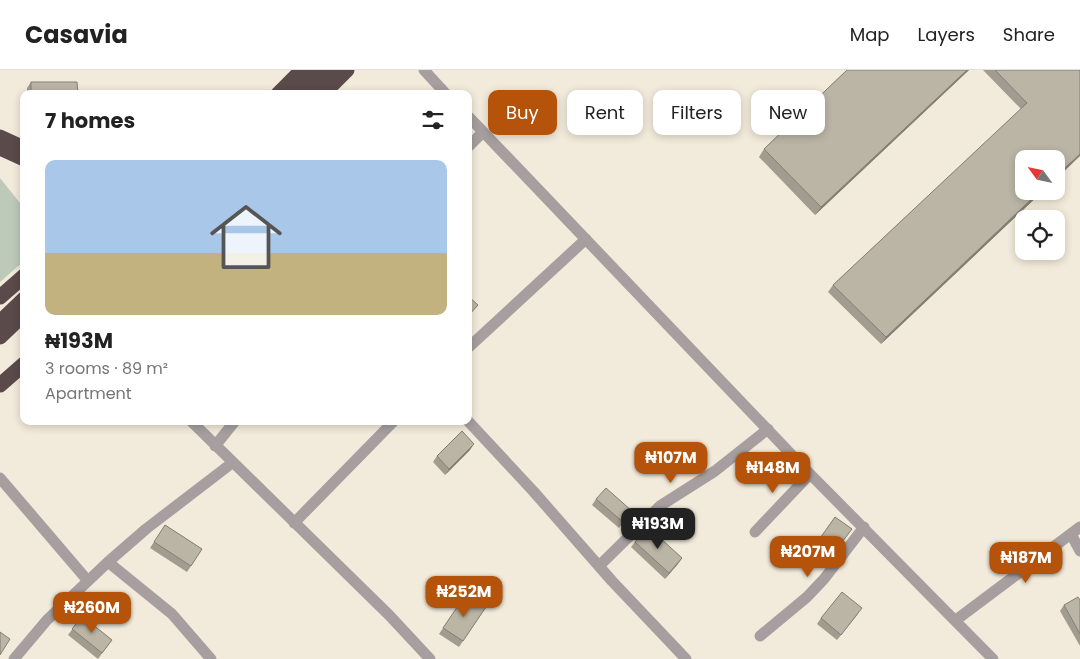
<!DOCTYPE html>
<html lang="en">
<head>
<meta charset="utf-8">
<style>
	body { margin:0; font-family:Poppins,sans-serif; background:#f6f6f6; color:#222; height:100vh; display:flex; flex-direction:column; font-size:19px; white-space:nowrap }
	* { box-sizing:border-box; margin:0 }
	p { font-size:16px; color:#767676 }
	.icon { flex:none; width:28px; height:28px; fill:none; stroke:currentColor; stroke-width:2; stroke-linecap:round; stroke-linejoin:round }
	.map { position:relative; flex:1; overflow:hidden }
	.details { position:absolute; left:20px; top:20px; width:452px; height:335px; display:flex; flex-direction:column; background:#fff; border-radius:10px; box-shadow:0 2px 8px #0003 }
	.details>* { flex:none }
	.guide { position:absolute; left:488px; top:20px; width:475px; height:45px; display:flex; gap:10px }
	.needle { width:32px; rotate:303deg }
	.tools { position:absolute; left:1015px; top:80px; display:grid; gap:10px }
	.tools a { display:grid; place-items:center; width:50px; height:50px; border-radius:10px; background:#fff; box-shadow:0 2px 8px #0003; font-size:25px }
	.price { position:absolute; translate:-50% -42px; padding:0 11px; border-radius:10px; background:#b45309; color:#fff; font-size:16px; line-height:32px; filter:drop-shadow(0 1px 2px #0008) }
	.price::after { content:''; position:absolute; left:50%; top:30px; width:15px; height:11px; margin-left:-8px; background:inherit; clip-path:polygon(0 0,100% 0,50% 100%) }
	.price.on { background:#222; color:#fff }
	ul { padding:0; list-style:none }
	li { display:grid; align-content:center; gap:10px; height:265px; padding:0 25px }
	li span { display:grid; place-items:center; height:155px; border-radius:10px; color:#555 }
	li>.icon { margin-inline-start:auto }
	span .icon { width:90px; height:90px; fill:#fffc; stroke-width:1 }
	li b { font-size:21px }
	h2 { display:flex; justify-content:space-between; align-items:center; height:60px; padding:0 25px; font-size:21px }
	.tag { padding:0 18px; border-radius:10px; background:#fff; box-shadow:0 2px 8px #0003; font-size:18px; line-height:45px }
	.tag.on { background:#b45309; color:#fff }
	header { display:flex; align-items:center; gap:30px; box-sizing:border-box; height:70px; padding:0 25px; background:#fff; border-bottom:1px solid #e0e0e0 }
	header strong { font-size:24px }
	nav { display:flex; gap:28px; margin-inline-start:auto; font-size:18px }
	.map>svg:first-child { display:block }
	.green { fill:#bdcaba }
	.lines { fill:none; stroke-linecap:round; stroke-linejoin:round }
	.street { stroke:#a79f9f; stroke-width:11 }
	.highway { stroke:#5b4a4a; stroke-width:15 }
	.wall { fill:#a19c8f }
	.shaded-wall { fill:#837f74 }
	.building { fill:#bbb5a6; stroke:#837f74 }
</style>
</head>
<body>
<header>
<strong>Casavia</strong>
<nav><a>Map</a><a>Layers</a><a>Share</a></nav>
</header>
<div class="map">
<svg width="1080" height="589" viewBox="0 0 1080 589">
	<rect width="100%" height="100%" fill="#f2ebdb"/>
	<path class="green" d="M0,108L24,138V191L0,212Z"/>
	<g class="lines">
		<path class="street" d="M424,0L446,24
			M469,47L810,404L993,589
			M469,76L483,62
			M469,277L586,169
			M191,351L389,545L430,589
			M468,351L534,422L612,511L686,589
			M215,376L235,351
			M0,408L88,511
			M294,453L394,351
			M755,462L810,404
			M1071,464L1080,481
			M108,492L172,544L211,589
			M599,496L660,436L715,401L768,359
			M956,550L1080,457
			M760,566L807,527L824,509L864,457
			M14,589L47,550L108,492L146,459L232,393"/>
		<path class="highway" d="M330,17L347,0
			M278,24L302,0
			M294,24L319,0
			M310,24L334,0
			M0,67L24,78
			M0,78L24,89
			M0,227L24,206
			M0,252L24,229
			M0,267L24,244
			M0,315L24,294"/>
	</g>
	<path class="wall" d="M847,0H969L815,145L759,87L764,79Z
		M983,0H1080L1024,121H1043L881,274L828,222L833,215L1021,39Z
		M31,12L78,24H27V18Z
		M24,332V341L20,337Z
		M33,351H40L36,355Z
		M470,380L445,405L433,392L437,386Z
		M596,429L628,446L619,458L592,435Z
		M835,447L852,459L828,491L812,479Z
		M165,455L202,479L187,502L150,478Z
		M635,472L682,488L665,509L631,477Z
		M466,524L486,537L459,577L439,564Z
		M1080,530V576L1060,541L1064,535Z
		M858,544L837,570L817,554L821,548Z
		M82,546L112,570L98,589L68,565Z"/>
	<path class="shaded-wall" d="M967,0H969L815,145L821,137Z
		M1080,84V86L1056,109V106Z
		M1040,121H1043L881,274L886,267Z
		M474,374L470,380L445,405L449,399Z
		M682,488L678,494L665,509L669,503Z"/>
	<path class="building" d="M847,0H967L821,137L764,79Z
		M995,0H1080V84L1056,106V89H1024V121H1040L886,267L833,215L1027,33Z
		M31,12H77L78,24H31Z
		M469,227L478,235L469,245Z
		M462,361L474,374L449,399L437,386Z
		M606,418L632,441L623,452L596,429Z
		M835,447L852,459L832,485L816,474Z
		M165,455L202,479L191,496L154,472Z
		M648,457L682,488L669,503L635,472Z
		M842,522L862,538L841,565L821,548Z
		M466,524L486,537L463,571L443,558Z
		M1078,527L1080,530V564L1064,535Z
		M82,546L112,570L102,583L72,559Z
		M0,562L10,569L0,585Z"/>
</svg>
<div class="tools">
<a><svg class="needle" viewBox="-14 -14 28 28"><path d="M0-13l5 13h-10z" fill="#e53935"/><path d="M0 13l5-13h-10z" fill="#767676"/></svg></a>
<a><svg class="icon" aria-label="locate" viewBox="0 0 24 24"><circle cx="12" cy="12" r="6"/><path d="M12 2v4M12 18v4M2 12h4M18 12h4"/></svg></a>
</div>
<b class="price" style="left:671px;top:414px">₦107M</b>
<b class="price" style="left:773px;top:424px">₦148M</b>
<b class="price on" style="left:658px;top:480px">₦193M</b>
<b class="price" style="left:808px;top:508px">₦207M</b>
<b class="price" style="left:1026px;top:514px">₦187M</b>
<b class="price" style="left:464px;top:548px">₦252M</b>
<b class="price" style="left:92px;top:564px">₦260M</b>
<div class="guide">
<a class="tag on">Buy</a>
<a class="tag">Rent</a>
<a class="tag">Filters</a>
<a class="tag">New</a>
</div>
<section class="details">
<h2>7 homes<svg class="icon" aria-label="filters" viewBox="0 0 24 24"><path d="M4 7h16M4 17h16"/><circle cx="9" cy="7" r="2"/><circle cx="15" cy="17" r="2"/></svg></h2>
<ul>
<li><span style="background:linear-gradient(#a9c7e8 60%,#c2b280 0)"><svg class="icon" aria-label="home" viewBox="0 0 24 24"><path d="M3 11l9-7 9 7M6 9v11h12V9"/></svg></span><div><b>₦193M</b><p>3 rooms · 89 m²</p><p>Apartment</p></div></li>
</ul>
</section>
</div>
</body>
</html>
